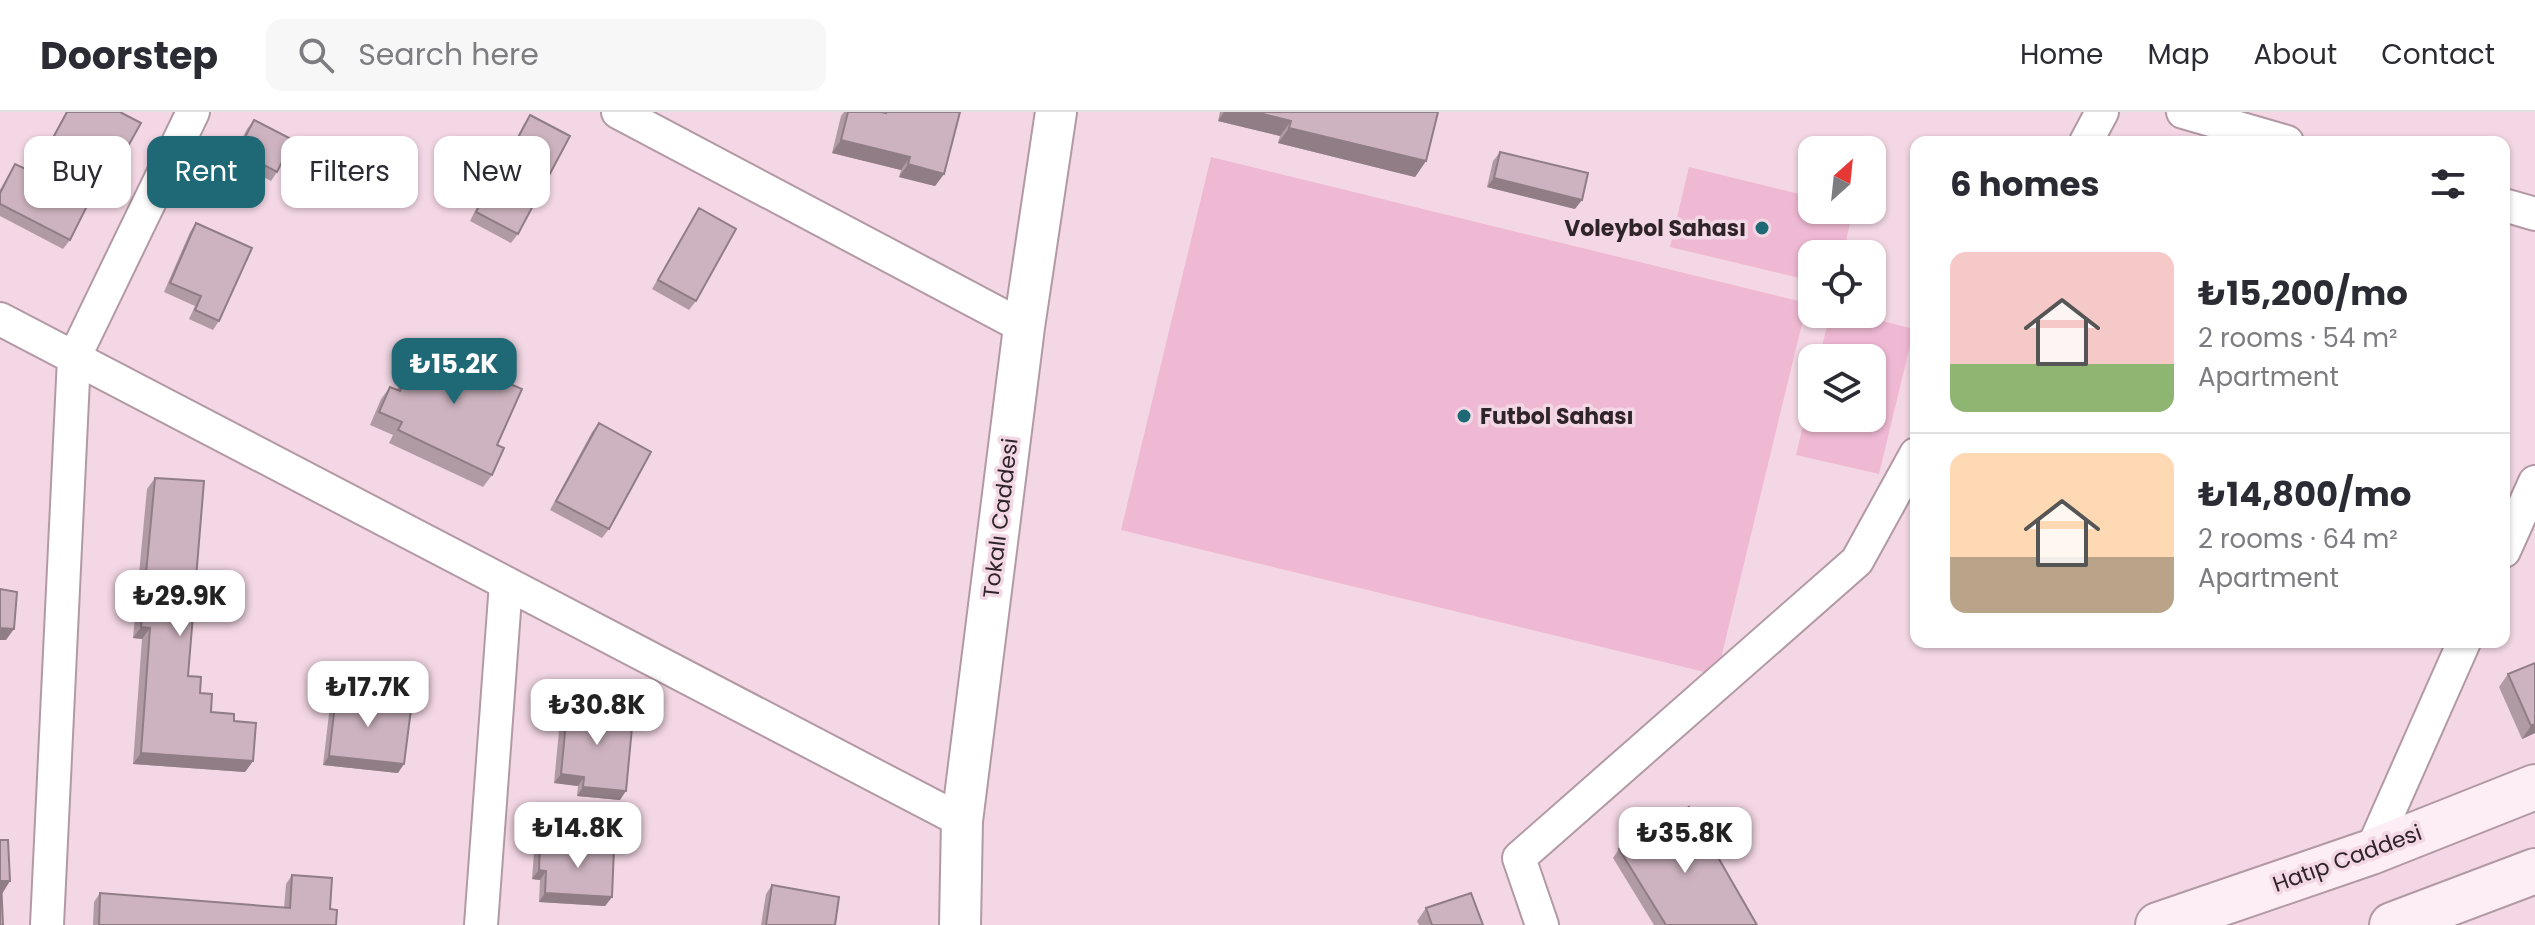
<!DOCTYPE html>
<html lang="en">
<head>
<meta charset="utf-8">
<style>
	body { margin:0; font-family:Poppins,sans-serif; background:#f7f7f7; color:#2b2b33; height:100vh; display:flex; flex-direction:column; font-size:30px; white-space:nowrap }
	* { box-sizing:border-box; margin:0 }
	p { font-size:26px; color:#7c7c81 }
	.icon { flex:none; width:44px; height:44px; fill:none; stroke:currentColor; stroke-width:2; stroke-linecap:round; stroke-linejoin:round }
	.map { position:relative; flex:1; overflow:hidden }
	.panel { position:absolute; left:1910px; top:24px; width:600px; height:512px; display:flex; flex-direction:column; background:#fff; border-radius:16px; box-shadow:0 2px 6px #0004 }
	.panel>* { flex:none }
	.banner { position:absolute; left:24px; top:24px; width:760px; height:72px; display:flex; gap:16px }
	.needle { width:52px; rotate:27deg }
	.fabs { position:absolute; left:1798px; top:24px; display:grid; gap:16px }
	.fabs a { display:grid; place-items:center; width:88px; height:88px; border-radius:16px; background:#fff; box-shadow:0 2px 6px #0004; font-size:40px }
	.price { position:absolute; translate:-50% -68px; padding:0 18px; border-radius:16px; background:#fff; color:#222; font-size:26px; line-height:52px; filter:drop-shadow(0 2px 4px #0008) }
	.price::after { content:''; position:absolute; left:50%; top:48px; width:24px; height:18px; margin-left:-12px; background:inherit; clip-path:polygon(0 0,100% 0,50% 100%) }
	.price.selected { background:#1f6875; color:#fff }
	ul { padding:0; list-style:none }
	li { display:flex; align-items:center; gap:24px; height:200px; padding:0 40px }
	li+li { border-top:2px solid #e1e1e2 }
	li span { display:grid; place-items:center; flex:none; width:224px; height:160px; border-radius:16px; color:#555 }
	li>.icon { margin-inline-start:auto }
	span .icon { width:96px; height:96px; fill:#fffc; stroke-width:1 }
	li b { font-size:34px }
	h2 { display:flex; justify-content:space-between; align-items:center; height:96px; padding:0 40px; font-size:34px }
	.pill { padding:0 28px; border-radius:16px; background:#fff; box-shadow:0 2px 6px #0004; font-size:28px; line-height:72px }
	.pill.selected { background:#1f6875; color:#fff }
	header { display:flex; align-items:center; gap:48px; box-sizing:border-box; height:112px; padding:0 40px; background:#fff; border-bottom:2px solid #e1e1e2 }
	header strong { font-size:38px }
	nav { display:flex; gap:44px; margin-inline-start:auto; font-size:28px }
	.search { width:560px; height:72px; background:#f7f7f7; display:flex; align-items:center; gap:20px; box-sizing:border-box; padding:0 28px; border-radius:16px; color:#7c7c81; font-size:30px }
	.map>svg:first-child { display:block }
	.green { fill:#efb9d3 }
	.lines { fill:none; stroke-linecap:round; stroke-linejoin:round }
	.minor-casing { stroke:#b299a4; stroke-width:36 }
	.tertiary-casing { stroke:#b299a4; stroke-width:44 }
	.secondary-casing { stroke:#b299a4; stroke-width:48 }
	.minor { stroke:#fff; stroke-width:32 }
	.tertiary { stroke:#fff; stroke-width:40 }
	.secondary { stroke:#fdedf4; stroke-width:44 }
	.wall { fill:#b09aa4 }
	.shaded-wall { fill:#907d86 }
	.building { fill:#cdb3bf; stroke:#907d86; stroke-width:2 }
	.poi-dot { fill:#1f6875; stroke:#f3d7e4; stroke-width:3 }
	.labels { text-anchor:middle; stroke-width:7; stroke-linejoin:round; paint-order:stroke }
	.poi-label { font-size:22px; font-weight:bold; fill:#2e2429; stroke:#f3d7e4; text-anchor:end }
	.street-label { font-size:22px; fill:#2e2429; stroke:#f3d7e4 }
</style>
</head>
<body>
<header>
<strong>Doorstep</strong>
<div class="search"><svg class="icon" aria-label="search" viewBox="0 0 24 24"><circle cx="10" cy="10" r="6"/><path d="M15 15l6 6"/></svg>Search here</div>
<nav><a>Home</a><a>Map</a><a>About</a><a>Contact</a></nav>
</header>
<div class="map">
<svg width="2535" height="813" viewBox="0 0 2535 813">
	<rect width="100%" height="100%" fill="#f3d7e4"/>
	<path class="green" d="M1211,45L1807,191L1717,563L1121,418Z
		M1689,55L1812,85V98H1853L1843,142H1812V169L1670,135Z
		M1830,202H1855L1914,217L1879,362L1796,343L1812,276V306H1872V246H1819Z"/>
	<g class="lines">
		<g class="minor-casing">
			<path id="minor" d="M618,0L1024,215
				M2183,0L2287,30
				M2086,30L2102,0
				M2504,93L2535,102
				M0,207L962,709
				M2504,439L2535,370
				M2371,740L2464,530
				M47,813L74,246L193,0
				M481,813L506,471
				M1542,813L1519,746L1857,449L1916,342"/>
		</g>
		<g class="tertiary-casing">
			<path id="tertiary" d="M960,813L962,709L1024,215L1056,0"/>
		</g>
		<g class="secondary-casing">
			<path id="secondary" d="M2158,813L2371,740L2535,675
				M2392,813L2535,759"/>
		</g>
		<use href="#minor" class="minor"/>
		<use href="#tertiary" class="tertiary"/>
		<use href="#secondary" class="secondary"/>
	</g>
	<path class="wall" d="M66,0H120L117,54L111,63L104,59L70,128L63,137L0,104V78L15,52L33,61Z
		M844,0H960L944,62L935,74L899,65L901,58L832,41L841,4Z
		M1220,0H1438L1426,49L1415,65L1278,31L1280,24L1218,9Z
		M530,3L518,122L511,131L470,109L485,79L492,70H493L524,12Z
		M254,8L277,60L271,69L231,48L247,17Z
		M1500,40L1575,97L1487,75L1493,49Z
		M699,96L696,189L689,198L652,177Z
		M196,111L219,209L213,218L189,207L195,194L164,180L190,120Z
		M431,228L494,265L497,333L492,363L483,375L389,331L393,323L370,313L381,287L390,275L397,278L401,268L410,256L414,258L422,241Z
		M599,311L609,417L602,426L550,398L592,320Z
		M155,366L188,564L211,600L234,609L253,649L245,660L133,652L142,527L133,526L147,377Z
		M2508,562L2535,621L2522,627L2499,575Z
		M337,576L398,661L323,653L331,585Z
		M568,589L597,602L620,688L577,684L578,674L554,671L561,598Z
		M540,732L612,785L605,794L539,790L540,768L532,767L534,741Z
		M1619,737L1757,813H1654L1613,746Z
		M292,763L330,797L336,813H93L94,790L100,781L284,796L286,772Z
		M772,773L835,813H761L766,782Z
		M1426,796L1483,813H1419L1417,809Z"/>
	<path class="shaded-wall" d="M1224,0H1255L1291,9L1280,24L1218,9Z
		M1289,16L1426,49L1415,65L1278,31Z
		M841,28L910,45L901,58L832,41Z
		M908,52L944,62L935,74L899,65Z
		M1494,66L1582,88L1575,97L1487,75Z
		M141,515L150,516L142,527L133,526Z
		M0,516L14,517L6,528H0Z
		M2535,612V621L2522,627L2531,614Z
		M141,641L253,649L245,660L133,652Z
		M329,644L404,652L398,661L323,653Z
		M561,662L584,665L578,674L554,671Z
		M583,675L626,679L620,688L577,684Z
		M539,758L546,759L540,768L532,767Z
		M1,769H10L2,782Z
		M545,781L612,785L605,794L539,790Z"/>
	<path class="building" d="M67,0H120L141,11L117,54L109,50L70,128L0,92V81L15,52L34,61Z
		M848,0H881L886,1V0H960L944,62L908,52L910,45L841,28Z
		M1255,0H1438L1426,49L1289,16L1291,9Z
		M530,3L570,24L518,122L476,100L492,70L494,71Z
		M254,8L293,28L277,60L238,39Z
		M1500,40L1588,61L1582,88L1494,66Z
		M699,96L736,117L696,189L658,168Z
		M196,111L252,136L219,209L195,198L201,184L170,171Z
		M431,228L497,258L494,265L522,277L497,333L504,336L492,363L398,318L402,310L379,300L390,275L400,279L410,256L416,259Z
		M599,311L651,340L609,417L556,389Z
		M155,366L204,369L188,564L201,565L200,581L212,582L211,600L234,602V609L256,611L253,649L141,641L150,516L141,515Z
		M0,477L17,480L14,517L0,516Z
		M2535,551V612L2531,614L2508,562Z
		M337,576L366,580L365,591L411,597L404,652L329,644Z
		M568,589L599,591L597,602L633,605L626,679L583,675L584,665L561,662Z
		M1689,695L1757,813H1666L1619,737Z
		M0,728H8L10,769H1L3,813H0Z
		M540,732L614,736L612,785L545,781L546,759L539,758Z
		M292,763L332,766L330,797L337,798L336,813H99L100,781L290,796Z
		M772,773L839,785L835,813H766Z
		M1471,781L1483,813H1432L1426,796Z"/>
	<g class="poi-dot">
		<circle cx="1762" cy="116" r="8"/>
		<circle cx="1464" cy="304" r="8"/>
	</g>
	<g class="labels">
		<g class="poi-label">
			<text x="1746" y="124">Voleybol Sahası</text>
			<text x="1480" y="312" text-anchor="start">Futbol Sahası</text>
		</g>
		<g class="street-label">
			<text transform="translate(1000 406) rotate(-83)" y="8">Tokalı Caddesi</text>
			<text transform="translate(2347 746) rotate(-20)" y="8">Hatıp Caddesi</text>
		</g>
	</g>
</svg>
<div class="fabs">
<a><svg class="needle" viewBox="-14 -14 28 28"><path d="M0-13l5 13h-10z" fill="#e53935"/><path d="M0 13l5-13h-10z" fill="#7c7c81"/></svg></a>
<a><svg class="icon" aria-label="locate" viewBox="0 0 24 24"><circle cx="12" cy="12" r="6"/><path d="M12 2v4M12 18v4M2 12h4M18 12h4"/></svg></a>
<a><svg class="icon" aria-label="layers" viewBox="0 0 24 24"><path d="M12 4l9 5-9 5-9-5zM3 14l9 5 9-5"/></svg></a>
</div>
<b class="price selected" style="left:454px;top:294px">₺15.2K</b>
<b class="price" style="left:180px;top:526px">₺29.9K</b>
<b class="price" style="left:368px;top:617px">₺17.7K</b>
<b class="price" style="left:597px;top:635px">₺30.8K</b>
<b class="price" style="left:578px;top:758px">₺14.8K</b>
<b class="price" style="left:1685px;top:763px">₺35.8K</b>
<div class="banner">
<a class="pill">Buy</a>
<a class="pill selected">Rent</a>
<a class="pill">Filters</a>
<a class="pill">New</a>
</div>
<section class="panel">
<h2>6 homes<svg class="icon" aria-label="filters" viewBox="0 0 24 24"><path d="M4 7h16M4 17h16"/><circle cx="9" cy="7" r="2"/><circle cx="15" cy="17" r="2"/></svg></h2>
<ul>
<li><span style="background:linear-gradient(#f6c9c9 70%,#8fb573 0)"><svg class="icon" aria-label="home" viewBox="0 0 24 24"><path d="M3 11l9-7 9 7M6 9v11h12V9"/></svg></span><div><b>₺15,200/mo</b><p>2 rooms · 54 m²</p><p>Apartment</p></div></li>
<li><span style="background:linear-gradient(#ffd9b3 65%,#b9a48a 0)"><svg class="icon" aria-label="home" viewBox="0 0 24 24"><path d="M3 11l9-7 9 7M6 9v11h12V9"/></svg></span><div><b>₺14,800/mo</b><p>2 rooms · 64 m²</p><p>Apartment</p></div></li>
</ul>
</section>
</div>
</body>
</html>
